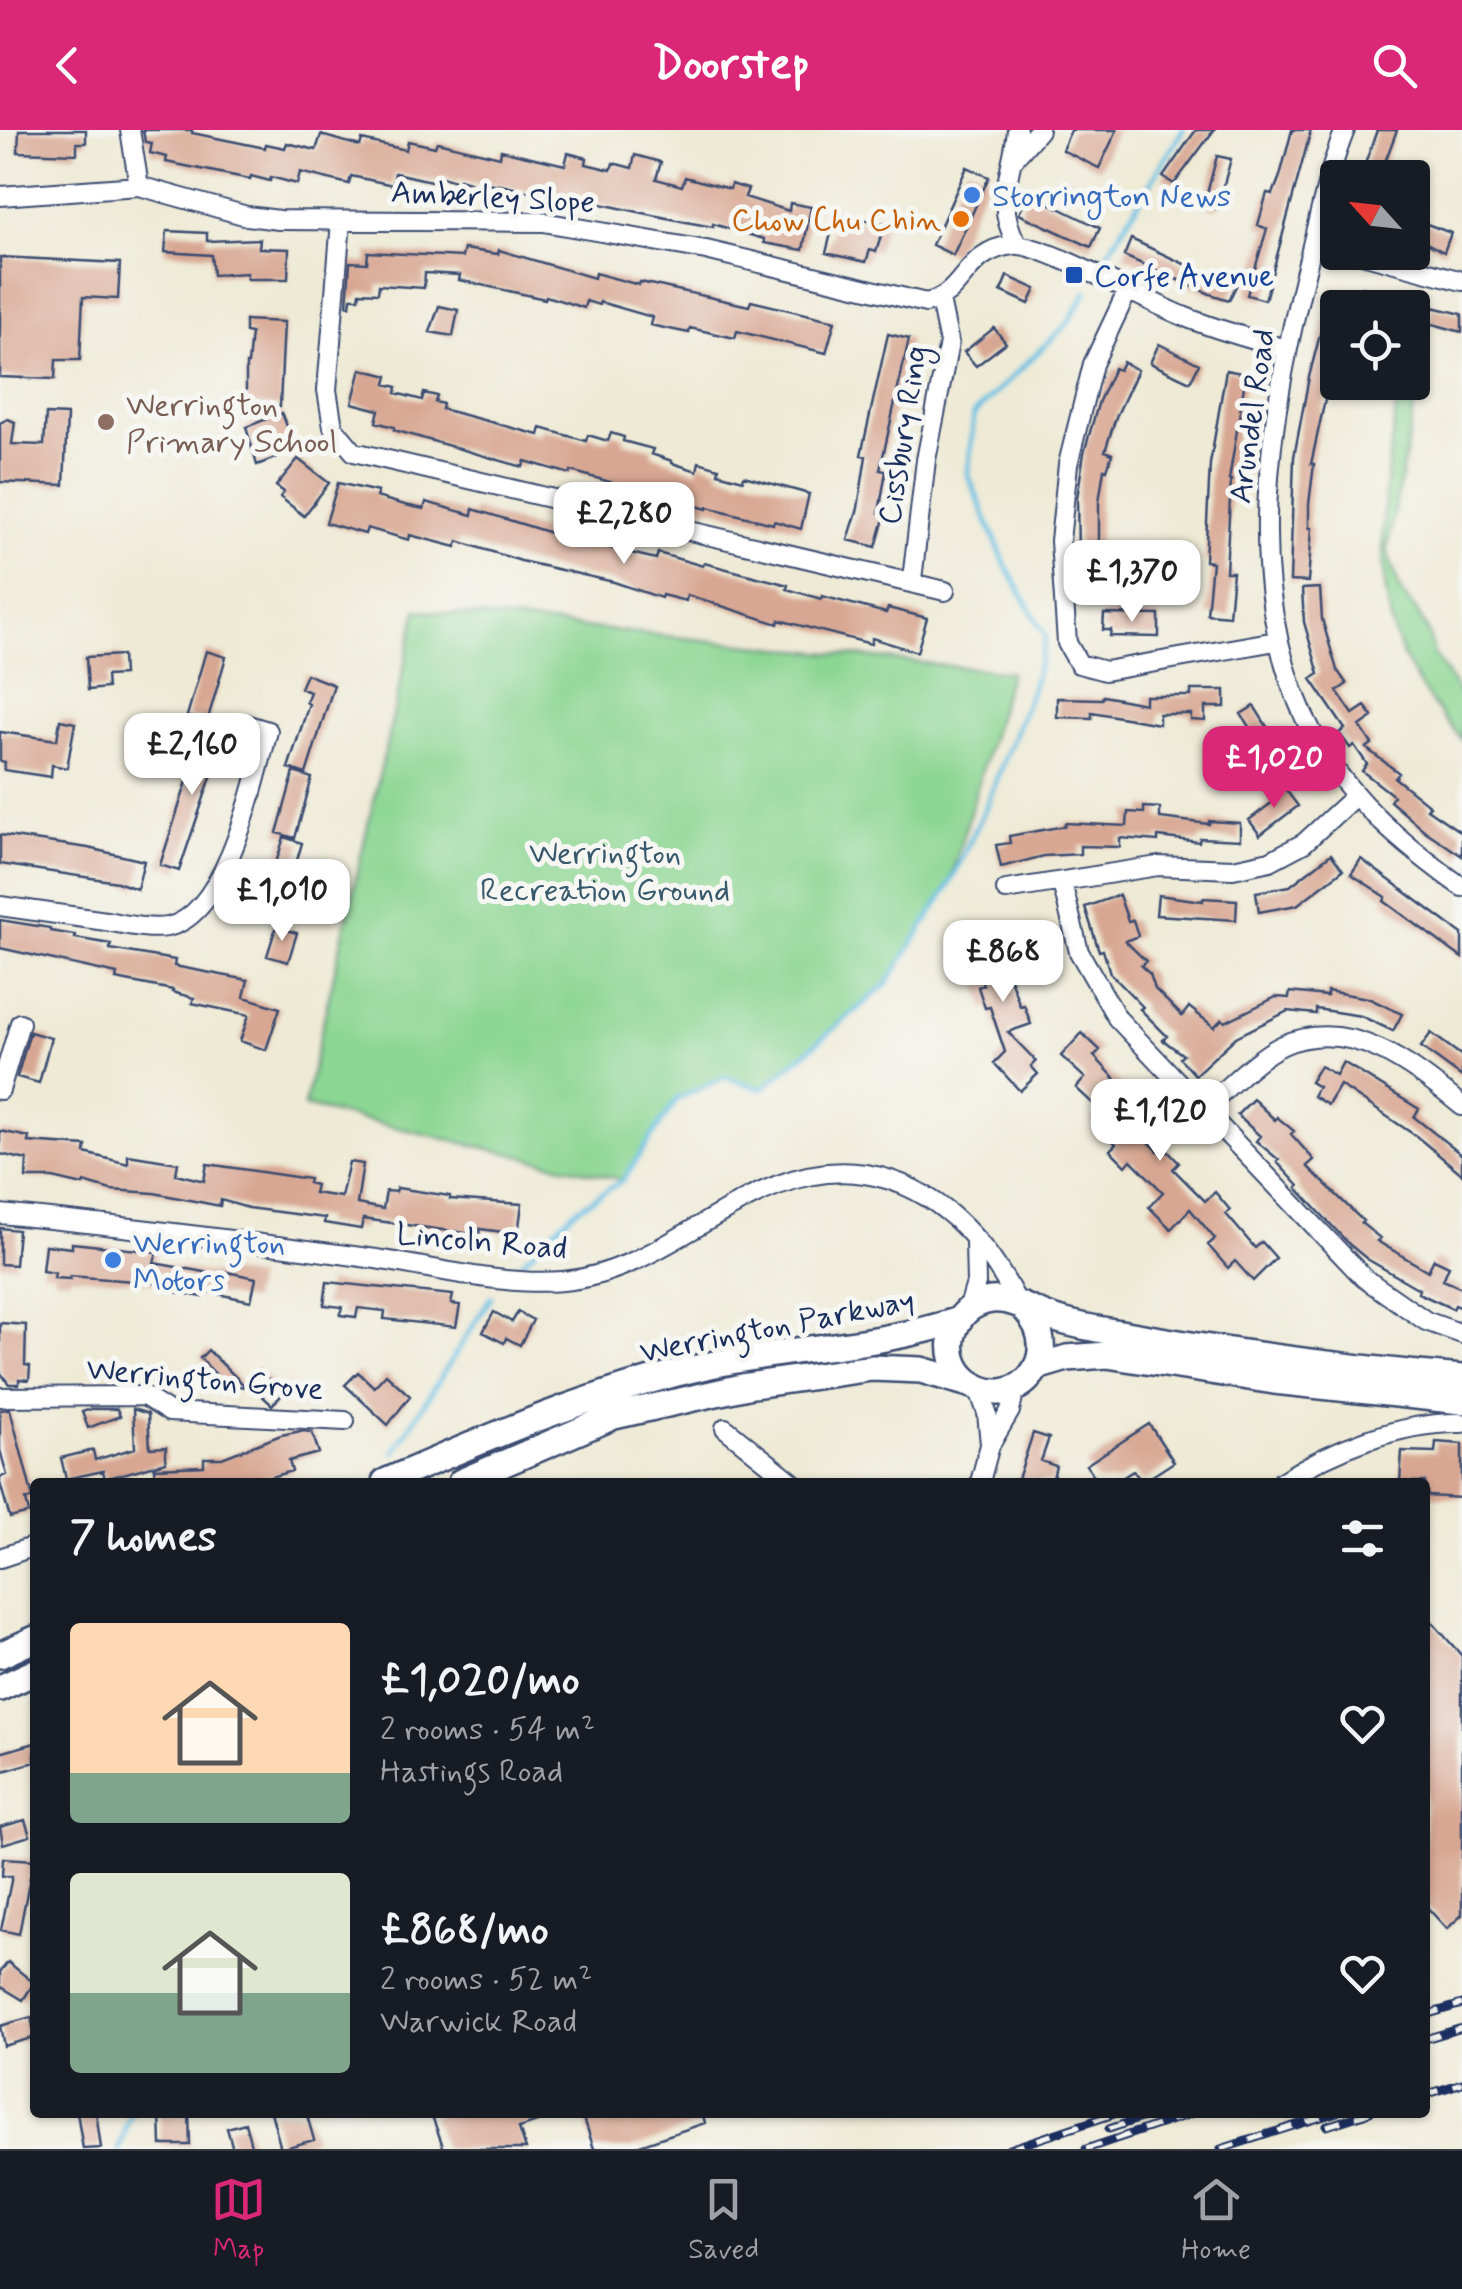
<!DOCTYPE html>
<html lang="en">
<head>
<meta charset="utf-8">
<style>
	body { margin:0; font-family:Mynerve,sans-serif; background:#242831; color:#f1f3f6; height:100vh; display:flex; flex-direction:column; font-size:38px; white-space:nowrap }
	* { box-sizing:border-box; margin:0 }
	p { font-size:32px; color:#9ea1a6 }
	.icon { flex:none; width:55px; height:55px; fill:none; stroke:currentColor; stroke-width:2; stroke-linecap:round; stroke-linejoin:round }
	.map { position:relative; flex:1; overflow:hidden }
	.panel { position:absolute; left:30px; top:1348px; width:1400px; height:640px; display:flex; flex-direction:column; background:#171b24; border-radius:10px; box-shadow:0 2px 8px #0004 }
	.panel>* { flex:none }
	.needle { width:65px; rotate:297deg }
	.fabs { position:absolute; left:1320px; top:30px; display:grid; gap:20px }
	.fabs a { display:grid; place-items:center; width:110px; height:110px; border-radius:10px; background:#171b24; box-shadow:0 2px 8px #0004; font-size:50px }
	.price { position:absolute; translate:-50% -85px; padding:0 22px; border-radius:20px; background:#fff; color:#222; font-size:32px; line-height:65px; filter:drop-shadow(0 2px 5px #0008) }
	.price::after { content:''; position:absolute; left:50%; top:60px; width:30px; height:22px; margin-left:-15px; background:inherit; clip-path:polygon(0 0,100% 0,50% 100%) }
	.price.selected { background:#db2777; color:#fff }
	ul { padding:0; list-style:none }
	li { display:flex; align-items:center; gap:30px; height:250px; padding:0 40px }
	li span { display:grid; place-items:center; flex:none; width:280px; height:200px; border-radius:10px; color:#555 }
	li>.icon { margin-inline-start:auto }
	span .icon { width:120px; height:120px; fill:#fffc; stroke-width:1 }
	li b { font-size:42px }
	h2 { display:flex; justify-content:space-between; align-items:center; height:120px; padding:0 40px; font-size:42px }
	header { display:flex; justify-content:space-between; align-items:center; height:130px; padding:0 40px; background:#db2777; color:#fff; font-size:45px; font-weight:700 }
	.dock { display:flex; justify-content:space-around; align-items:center; height:140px; border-top:2px solid #363941; background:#171b24; font-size:28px; color:#9ea1a6 }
	.dock a { display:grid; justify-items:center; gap:5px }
	.dock .selected { color:#db2777 }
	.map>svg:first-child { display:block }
	.green { fill:#8cd693; stroke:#548278; stroke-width:2.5 }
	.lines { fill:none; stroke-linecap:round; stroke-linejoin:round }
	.stream { stroke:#66c0e3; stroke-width:5 }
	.building { fill:#d8a793 }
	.minor-casing { stroke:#3b4b70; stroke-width:22 }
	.highway-casing { stroke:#3b4b70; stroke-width:30 }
	.minor { stroke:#fff; stroke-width:18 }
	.highway { stroke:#fff; stroke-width:25 }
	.rail-casing { stroke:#1b2f5e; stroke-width:9 }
	.rail { stroke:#f6f6f2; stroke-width:5; stroke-dasharray:15; stroke-linecap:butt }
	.shop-dot { fill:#3f7fe0; stroke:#f6f6f2; stroke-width:4 }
	.food-dot { fill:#e8710a; stroke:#f6f6f2; stroke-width:4 }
	.transit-dot { fill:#1a4fb4; stroke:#f6f6f2; stroke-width:4 }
	.education-dot { fill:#8d6e63; stroke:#f6f6f2; stroke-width:4 }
	.labels { text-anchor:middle; stroke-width:10; stroke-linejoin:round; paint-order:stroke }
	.shop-label { font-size:32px; fill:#366cbe; stroke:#f6f6f2; text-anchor:start }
	.street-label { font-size:32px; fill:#1b2f5e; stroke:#f6f6f2 }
	.food-label { font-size:32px; fill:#c56008; stroke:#f6f6f2; text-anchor:end }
	.transit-label { font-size:32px; fill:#164399; stroke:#f6f6f2; text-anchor:start }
	.education-label { font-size:32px; fill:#785e54; stroke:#f6f6f2; text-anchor:start }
	.park-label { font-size:32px; fill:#37596b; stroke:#f6f6f2 }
</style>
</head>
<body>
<header><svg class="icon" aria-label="back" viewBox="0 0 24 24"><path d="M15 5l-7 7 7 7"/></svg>Doorstep<svg class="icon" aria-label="search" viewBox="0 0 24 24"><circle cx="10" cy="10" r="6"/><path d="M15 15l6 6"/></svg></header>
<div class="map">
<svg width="1462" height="2019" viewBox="0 0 1462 2019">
	<rect width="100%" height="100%" fill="#f6f6f2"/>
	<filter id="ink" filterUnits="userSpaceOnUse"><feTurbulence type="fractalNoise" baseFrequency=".01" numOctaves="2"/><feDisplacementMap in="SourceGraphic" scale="20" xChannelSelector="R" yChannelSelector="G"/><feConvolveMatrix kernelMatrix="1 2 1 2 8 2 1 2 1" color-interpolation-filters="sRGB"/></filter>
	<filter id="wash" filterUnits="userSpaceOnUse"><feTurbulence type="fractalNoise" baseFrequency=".0048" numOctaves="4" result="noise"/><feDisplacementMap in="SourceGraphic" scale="40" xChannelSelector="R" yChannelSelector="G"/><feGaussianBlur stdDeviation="2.25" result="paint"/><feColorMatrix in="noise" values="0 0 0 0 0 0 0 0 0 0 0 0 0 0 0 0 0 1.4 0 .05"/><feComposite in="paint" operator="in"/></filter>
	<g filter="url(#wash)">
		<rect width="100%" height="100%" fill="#eeead5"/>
		<path class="green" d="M1413,249L1418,250V257L1387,421L1401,462L1415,479L1427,499L1434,524L1462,567V610C1435,578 1404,540 1393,499C1372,417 1388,334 1400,253L1412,252Z
			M417,480L1010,542L949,756L887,854L762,959L725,947L677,969L623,1050L304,976Z"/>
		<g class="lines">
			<path class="stream" d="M1102,132L1183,0
				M521,1133L574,1081L623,1050L677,969L725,947L762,959L887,854L949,756L985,679L1032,559L1046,507L1006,436L968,345L974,284L1068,193L1087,161
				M394,1322L491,1167
				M119,2019L132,1982"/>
		</g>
		<g id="blocks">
			<path class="building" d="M19,0H86V13H77V24L18,22Z
				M143,0H192V3L265,18L266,14L285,18L287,13L316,20L321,5L360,16L362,10L406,20L408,11L435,17L437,12L500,27L501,20L565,35L568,23L587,28L586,34L611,40L613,33L632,38L635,25L661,32L656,49L682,56L685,47L730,59L731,54L748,59L745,67L789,81L790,73L811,77L803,120L764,113V109L713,94V97L686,92L577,69L576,73L505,56L487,53L486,57L459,49L458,52L442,47L440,53L395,43L393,55L351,46L349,54L300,42L297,54L271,47L270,51L251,46L250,49L166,32L167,27L150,23L152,13L145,12Z
				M1071,0H1117L1099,38L1062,20Z
				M1196,0H1214L1174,54L1163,47Z
				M1292,0H1311L1265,170L1247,165L1267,99L1258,95L1267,63L1273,64L1280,46Z
				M1377,0H1397L1379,48H1360Z
				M1217,26L1231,29L1217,79L1204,75Z
				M967,37L989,47L953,125L932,115Z
				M1028,63L1100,98L1091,117L1019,84Z
				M836,84L885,94L876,122L870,120L866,132L826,123Z
				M1419,91L1451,103L1444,122L1413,106Z
				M167,101L207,103V111L260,109L259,118L289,119L288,149H247V143L213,145L211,125L165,122Z
				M1131,109L1214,148L1237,154L1229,170L1210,164L1124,126Z
				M464,119L498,124L499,120L594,148L595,143L639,155L640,152L659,156L749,176L751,171L835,191L826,223L737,201L735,208L690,198L689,203L650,195L652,187L600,172L599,175L586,171L584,178L546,166L545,169L459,150L460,145L425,143L424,158L379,155L378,163L360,162L359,168H351L350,176L347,175L350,132L367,133L368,122L462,127Z
				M0,127L120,133L118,169L83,167L80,230H56L55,249L0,247Z
				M1007,146L1036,159L1029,174L1001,161Z
				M1362,157L1419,174L1418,178H1380L1358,171Z
				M1332,158L1338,159V210L1311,334H1314L1309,374V398H1312L1308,452L1290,451L1294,327L1309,247Z
				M439,176L458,180L453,206L430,202Z
				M1433,177L1462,184V202L1429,193Z
				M245,190L284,192L280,276L246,275V234H248L251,203L245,202Z
				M994,198L1006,213L976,236L964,222Z
				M888,204L909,209L880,340L886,341L879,383L885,385L876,417L848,410L858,378L866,326L861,325Z
				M1159,214L1199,234L1190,252L1150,233Z
				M1123,232L1138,240L1116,287L1105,321L1112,324L1107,340L1104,339L1099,372V417H1106V432H1101V474H1079L1077,368L1084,323L1099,271L1114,238L1119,240Z
				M361,239L388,246L386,254L397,257L396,263L422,270L424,263L437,266L435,272L443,274L442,279L539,305L541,298L586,311L588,305L608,311L611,303L624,307L623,311L653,319L651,324L672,331V333L697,341L699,332L719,338L718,343L743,350L744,346L809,364L801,399L774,391L773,394L708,377L707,379L571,341L570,344L525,331L523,337L394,300V297L376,292L379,280L352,273Z
				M1226,240L1246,244L1229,350H1231L1226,442H1233L1229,486L1207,484L1212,432L1205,431L1210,334Z
				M282,283L296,320L257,335L246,297Z
				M46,284L67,285L64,355L0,352V293L8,289L15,292L12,314L44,315Z
				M298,329L329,353L304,386L280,367L284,362L276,356Z
				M338,353L378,362L376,367L405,375L424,379L426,372L472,385L473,379L564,407L656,429L658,423L703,436L704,433L788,455L787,459L821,469L822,466L886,483L888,478L927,488L917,522L872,508L871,514L779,490L778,494L687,465L686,471L662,465L661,468L614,452L521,431L458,411L456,417L410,405L409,410L367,398L365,404L326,393Z
				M1320,458L1322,489L1337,540L1347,554L1337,561L1353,584L1365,576L1373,587L1360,596L1372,614L1366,618L1399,643L1395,648L1430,676L1427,679L1462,703V726L1425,701L1390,671L1394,666L1362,641L1367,634L1354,615L1350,618L1339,603L1345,599L1311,549L1319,544L1304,492L1302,459Z
				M1104,484L1159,485V507L1110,506L1111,500H1103Z
				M206,521L226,527L207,592L187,586Z
				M122,525L123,545L106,546L107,558L88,560L86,527Z
				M306,544L334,555L306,644L288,638L309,574L306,572L310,562L300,558Z
				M1191,560H1225V577H1205V591L1191,590V584H1159V594L1092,582V588L1057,587V568L1102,569L1103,566L1145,574V566H1191Z
				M1254,576L1295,641L1282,650L1241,584Z
				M60,590L75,593L67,638L52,635L51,647L4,640L5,632L0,631V602L57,610Z
				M196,606L226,612L218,639L214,638L179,741L160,735L193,633L185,631Z
				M294,642L312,648L295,708L277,703Z
				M1283,656L1298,676L1260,705L1249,690L1274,671L1270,666Z
				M1144,677L1160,678V688L1209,694V691L1240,693V710L1200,708L1199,712L1158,707V711L1120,708V717L1080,716V724L1044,726L1001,737L996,715L1010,713L1009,706L1065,696V693L1127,696L1128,682L1144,683Z
				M0,705L88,718L144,731L137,759L117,752L0,734Z
				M284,707L302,713L284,775L265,769Z
				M1331,724L1343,740L1297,775L1259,782L1256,762L1290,756Z
				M1361,729L1462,804V828L1384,771L1386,767L1351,744Z
				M1119,765L1128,791L1133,790L1138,806L1125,811L1146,831L1141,836L1150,844L1155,859L1182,886L1189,877L1214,897L1222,889L1225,892L1276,867L1289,868L1290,862L1327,866V861L1368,868L1402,884L1393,901L1361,886L1316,879V884L1288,881L1236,907L1195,945L1180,928L1183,925L1163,910L1167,906L1140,879L1143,877L1110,843L1103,820L1099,821L1085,777Z
				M1158,765L1203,771V768L1237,770L1236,790L1156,785Z
				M0,790L50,798V801L75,805V808L111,814L110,819L175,830L174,836L248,850L244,867L280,878L266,920L240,911L249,885L192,873L194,868L172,862L173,860L116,849L117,844L0,818Z
				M991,795L999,825L1015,820L1020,840L1008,843L1020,876L1024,875L1031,894L1008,902L1036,931L1031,936L1038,944L1020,961L994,933L1005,922L990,877L985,878L978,857L983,855L968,802Z
				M276,797L297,803L288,832L267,826Z
				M30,902L51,908L39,953L17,947Z
				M1082,903L1100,920L1094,926L1138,973L1125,985L1131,994L1158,1021L1163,1016L1179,1033L1173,1039L1205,1071L1215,1062L1230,1080L1226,1084L1255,1118L1262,1112L1276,1128L1253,1151L1235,1131L1228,1138L1208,1115L1215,1109L1190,1079L1171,1099L1149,1077L1163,1062L1131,1030L1126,1036L1110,1020L1116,1014L1092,989L1101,981L1076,958L1085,948L1061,926Z
				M1431,903L1462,926V947L1421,917Z
				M1343,932L1419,979L1414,987L1462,1025V1044L1416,1006L1340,955L1328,975L1313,966L1318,957L1310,952L1320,936L1336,945Z
				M1253,969L1275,990L1277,987L1294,1001L1291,1004L1314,1030L1307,1036L1363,1091L1361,1093L1380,1108L1377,1111L1428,1141L1434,1129L1449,1136L1443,1150L1462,1158V1178L1455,1175L1453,1179L1418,1163L1419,1159L1367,1129L1350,1115L1297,1058L1299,1056L1277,1032L1279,1030L1256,1011L1260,1006L1237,985Z
				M0,1001L29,1007L28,1012L86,1016L85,1023L128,1034V1025L178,1033L176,1044L204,1051L207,1034L309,1049L308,1053L316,1055L314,1063L341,1067L349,1032L363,1034L357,1074L383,1079L386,1061L396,1062L397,1058L450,1066V1069L522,1074L518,1104L480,1099L479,1105L363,1089L361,1099L324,1093L325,1088L248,1078L221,1070L220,1076L154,1063L111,1060L84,1052L83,1055L53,1048H26L27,1030L0,1024Z
				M0,1098L18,1100L15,1135L0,1134Z
				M72,1113L157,1122L154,1133L221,1145L222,1141L256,1148L251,1171L204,1161L203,1167L170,1161L171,1154L70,1146V1149L54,1148L55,1143L42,1141L45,1115L72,1118Z
				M327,1152L453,1165L451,1174L460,1175L456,1197L384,1189L385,1181L358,1178L356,1187L340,1185L342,1177L324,1175Z
				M494,1182L512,1192L518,1182L533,1190L520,1215L506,1208L504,1213L483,1202Z
				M0,1193L26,1195L25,1235L30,1236L29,1250L19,1249V1254H9L0,1242Z
				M208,1220L246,1257L226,1255L200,1228Z
				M259,1240L283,1264L272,1275L247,1252Z
				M358,1242L374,1257L386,1244L410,1266L388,1295L345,1255Z
				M10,1279L33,1368L26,1370L29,1383L10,1388L0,1353V1347L7,1345L0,1320V1280Z
				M91,1279H117L120,1286L88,1298L82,1282Z
				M133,1279L148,1284L150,1318L166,1317V1332L105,1349L103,1341L66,1349L61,1328L93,1320L95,1330L135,1318Z
				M1149,1294L1174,1332L1143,1352L1133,1341L1116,1352H1098L1086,1335Z
				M301,1301L312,1302L319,1323L289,1331L292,1341L267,1348L269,1352H155L154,1338L204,1336V1328H222L281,1305Z
				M1033,1303L1049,1308L1041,1331L1056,1336L1052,1352H1017Z
				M1436,1312L1462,1314V1368L1428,1366L1425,1352H1400L1402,1321L1435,1322Z
				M1425,1484L1462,1526V1785L1447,1799L1425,1775Z
				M35,1613V1632L0,1642V1623Z
				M25,1690L30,1706L3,1714L0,1697Z
				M3,1728L35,1730V1748L30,1747L19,1804L1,1800L12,1746H2Z
				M8,1832L34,1853L23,1870L0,1856V1842Z
				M31,1887L35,1907L4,1916L0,1896Z
				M77,1982H96L101,2018L83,2019Z
				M160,1982H189L190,2015H161Z
				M271,1982H306L314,2010L281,2019Z
				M442,1982H558V1985L519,1998L526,2019H444L432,1986Z
				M582,1982H702L705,1993L628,2019H594Z
				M245,1993L252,2019H233L227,1998Z"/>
		</g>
	</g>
	<g filter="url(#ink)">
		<use href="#blocks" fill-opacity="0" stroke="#3b4b70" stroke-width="2.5"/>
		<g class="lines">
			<g class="minor-casing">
				<path id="minor" d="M130,0L139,56
					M1345,0C1328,42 1319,88 1308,132C1270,283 1236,462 1314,606C1347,668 1406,717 1462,757
					M1013,30L1039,0
					M0,66L139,56L247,86L279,90L543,92L706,120L926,173C967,164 962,121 1013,115C1041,112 1149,173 1183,186C1216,200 1252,209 1286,219
					M341,91L327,260L333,297L354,322L945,461
					M1313,112L1338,118
					M1017,114C993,72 1013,43 1017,0
					M1354,122L1462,151
					M1127,162L1093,234L1068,334L1060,411L1067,513L1079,534L1105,541L1276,511
					M912,450L926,330L949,213L940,170
					M1062,753L1079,822L1117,888L1364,1148L1426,1191L1462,1204
					M1006,760L1158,736L1233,739L1270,731L1304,713L1356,665
					M0,776C35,781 71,786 106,791C124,794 148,800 167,797C227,786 255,650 268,601L242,593
					M0,960L20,893
					M1205,978C1226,959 1258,926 1283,915C1351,886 1412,935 1462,976
					M0,1084C125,1096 251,1112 376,1129C436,1138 502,1156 563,1151C672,1142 752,1027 865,1044C937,1055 989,1113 1019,1176
					M968,1180L976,1153L975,1112
					M978,1257L987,1283L990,1314
					M0,1267L144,1266L169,1282L345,1291
					M725,1298L792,1352
					M980,1352L990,1315L1010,1281L1015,1258
					M1281,1352C1333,1319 1399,1292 1462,1293
					M0,1428L35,1416"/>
			</g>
			<g class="highway-casing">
				<path id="highway" d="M1025,1179C1070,1228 1012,1287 968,1251C938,1227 951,1175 991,1170C1012,1167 1035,1183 1055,1189C1075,1195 1095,1199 1115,1202C1230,1223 1346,1238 1462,1248
					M1037,1237L1067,1228L1107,1225L1274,1251L1462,1271
					M385,1352C489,1307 594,1261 706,1236C790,1217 877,1217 959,1190
					M461,1352L614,1286L747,1256L872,1238L921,1240L973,1255
					M0,1525L35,1509
					M0,1558L35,1542"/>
			</g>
			<use href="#minor" class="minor"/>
			<use href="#highway" class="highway"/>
			<g class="rail-casing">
				<path id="rail" d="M1425,1885L1462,1874
					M1425,1909L1462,1898
					M1425,1965L1462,1953
					M1327,1996L1370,1982
					M1109,1999L1158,1982
					M1009,2019L1120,1982
					M1086,2019L1196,1982
					M1221,2019L1337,1982"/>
			</g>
			<use href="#rail" class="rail"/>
		</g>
	</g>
	<g class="shop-dot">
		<circle cx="972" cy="65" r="10"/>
		<circle cx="113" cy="1130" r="10"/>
	</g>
	<circle class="food-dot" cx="961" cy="89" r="10"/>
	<rect class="transit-dot" x="1064" y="135" width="20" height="20" rx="5"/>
	<circle class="education-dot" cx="106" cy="292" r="10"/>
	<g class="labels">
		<g class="shop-label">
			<text x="992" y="76">Storrington News</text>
			<text x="133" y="1123">Werrington<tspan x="133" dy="37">Motors</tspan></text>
		</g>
		<g class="street-label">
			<text transform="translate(493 66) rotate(3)" y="11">Amberley Slope</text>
			<text transform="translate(1251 286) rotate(-82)" y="11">Arundel Road</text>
			<text transform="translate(902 305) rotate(-81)" y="11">Cissbury Ring</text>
			<text transform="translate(482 1110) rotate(5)" y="11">Lincoln Road</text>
			<text transform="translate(777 1195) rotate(-11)" y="11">Werrington Parkway</text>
			<text transform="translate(205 1248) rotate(5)" y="11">Werrington Grove</text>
		</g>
		<g class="food-label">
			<text x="941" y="100">Chow Chu Chin</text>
		</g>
		<g class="transit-label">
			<text x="1094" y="156">Corfe Avenue</text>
		</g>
		<g class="education-label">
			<text x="126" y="285">Werrington<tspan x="126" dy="37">Primary School</tspan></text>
		</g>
		<g class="park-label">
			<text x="605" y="733">Werrington<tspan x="605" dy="37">Recreation Ground</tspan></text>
		</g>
	</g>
</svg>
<div class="fabs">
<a><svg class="needle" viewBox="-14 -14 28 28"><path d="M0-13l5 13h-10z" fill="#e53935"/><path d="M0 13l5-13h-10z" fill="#9ea1a6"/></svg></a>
<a><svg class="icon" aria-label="locate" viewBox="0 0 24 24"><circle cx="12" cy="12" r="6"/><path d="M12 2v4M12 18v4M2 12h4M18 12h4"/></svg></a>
</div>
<b class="price" style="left:624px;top:437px">£2,280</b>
<b class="price" style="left:1132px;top:495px">£1,370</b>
<b class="price" style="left:192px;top:668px">£2,160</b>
<b class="price selected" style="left:1274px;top:681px">£1,020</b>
<b class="price" style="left:282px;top:814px">£1,010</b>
<b class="price" style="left:1003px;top:875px">£868</b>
<b class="price" style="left:1160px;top:1034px">£1,120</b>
<section class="panel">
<h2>7 homes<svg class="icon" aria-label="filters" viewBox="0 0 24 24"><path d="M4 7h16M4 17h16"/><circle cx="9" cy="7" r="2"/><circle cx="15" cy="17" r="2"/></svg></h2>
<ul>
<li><span style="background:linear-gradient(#ffd9b3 75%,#7fa58c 0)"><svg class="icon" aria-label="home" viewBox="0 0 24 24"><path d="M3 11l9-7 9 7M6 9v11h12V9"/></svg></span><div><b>£1,020/mo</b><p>2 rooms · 54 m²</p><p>Hastings Road</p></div><svg class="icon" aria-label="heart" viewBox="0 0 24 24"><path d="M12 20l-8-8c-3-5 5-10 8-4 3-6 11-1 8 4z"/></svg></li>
<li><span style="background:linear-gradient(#dfe7d0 60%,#7fa58c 0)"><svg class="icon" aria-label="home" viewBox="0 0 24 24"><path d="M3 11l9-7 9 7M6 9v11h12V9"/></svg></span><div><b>£868/mo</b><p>2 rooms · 52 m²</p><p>Warwick Road</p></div><svg class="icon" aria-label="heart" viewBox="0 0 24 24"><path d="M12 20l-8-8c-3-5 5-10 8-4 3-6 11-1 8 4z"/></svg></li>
</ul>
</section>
</div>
<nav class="dock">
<a class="selected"><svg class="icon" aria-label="map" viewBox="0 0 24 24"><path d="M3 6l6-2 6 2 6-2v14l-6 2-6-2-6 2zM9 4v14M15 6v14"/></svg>Map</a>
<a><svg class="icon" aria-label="saved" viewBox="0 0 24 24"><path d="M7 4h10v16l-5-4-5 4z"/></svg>Saved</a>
<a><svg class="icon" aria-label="home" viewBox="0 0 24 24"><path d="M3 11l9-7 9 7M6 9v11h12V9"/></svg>Home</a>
</nav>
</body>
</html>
